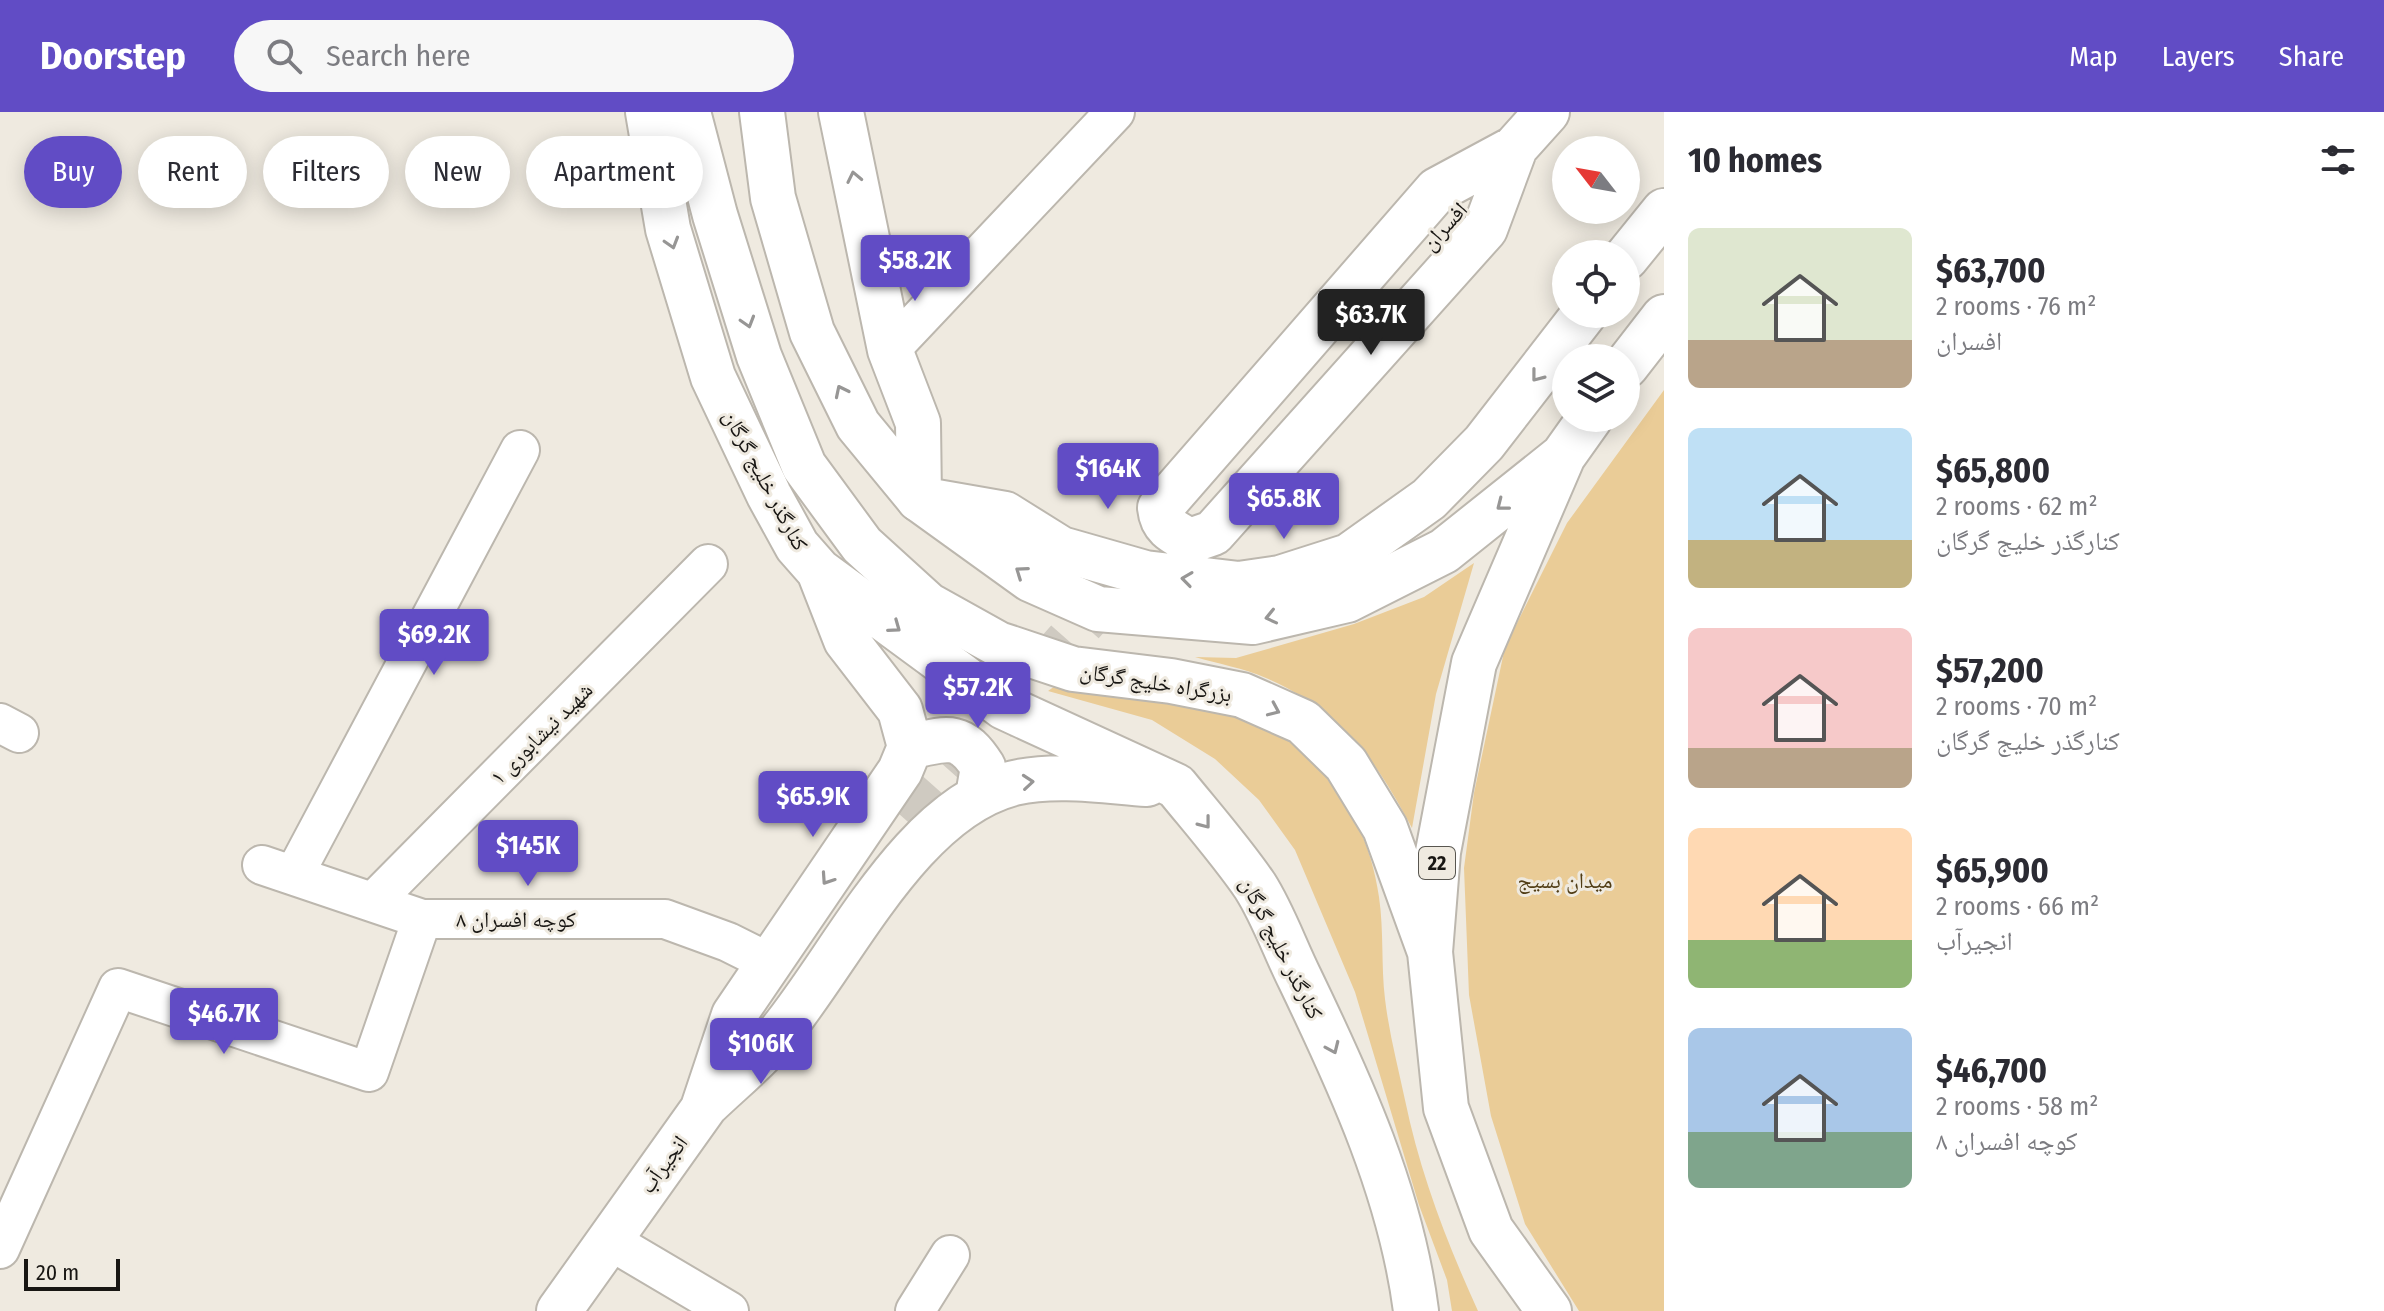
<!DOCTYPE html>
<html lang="en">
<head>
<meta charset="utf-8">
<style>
	body { margin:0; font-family:"Fira Sans Condensed","Noto Naskh Arabic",sans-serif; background:#f7f7f7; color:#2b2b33; height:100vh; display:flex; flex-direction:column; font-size:30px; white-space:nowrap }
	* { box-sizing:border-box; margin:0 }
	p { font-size:26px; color:#7c7c81 }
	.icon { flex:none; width:44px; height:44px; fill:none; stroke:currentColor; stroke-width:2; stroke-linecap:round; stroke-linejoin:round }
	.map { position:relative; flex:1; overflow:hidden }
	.panel { display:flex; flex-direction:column; background:#fff; width:720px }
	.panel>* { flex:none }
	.guide { position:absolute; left:24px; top:24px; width:760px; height:72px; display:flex; gap:16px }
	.needle { width:52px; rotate:301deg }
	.buttons { position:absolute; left:1552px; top:24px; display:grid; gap:16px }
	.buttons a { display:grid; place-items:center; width:88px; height:88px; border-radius:50%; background:#fff; box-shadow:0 4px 20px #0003; font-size:40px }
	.scale { position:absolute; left:24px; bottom:20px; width:96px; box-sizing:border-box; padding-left:8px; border:4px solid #181613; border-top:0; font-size:22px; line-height:28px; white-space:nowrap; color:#181613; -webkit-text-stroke:6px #efeae0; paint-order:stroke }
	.price { position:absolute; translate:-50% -68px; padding:0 18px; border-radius:8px; background:#614cc5; color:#fff; font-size:26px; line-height:52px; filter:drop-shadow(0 2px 4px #0008) }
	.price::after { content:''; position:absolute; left:50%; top:48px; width:24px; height:18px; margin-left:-12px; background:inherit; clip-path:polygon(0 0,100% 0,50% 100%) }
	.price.on { background:#222; color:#fff }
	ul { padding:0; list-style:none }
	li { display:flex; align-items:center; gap:24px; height:200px; padding:0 24px }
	li span { display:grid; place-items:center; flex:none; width:224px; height:160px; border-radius:12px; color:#555 }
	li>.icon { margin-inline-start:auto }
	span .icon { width:96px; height:96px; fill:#fffc; stroke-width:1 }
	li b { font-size:34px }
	h2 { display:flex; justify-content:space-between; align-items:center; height:96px; padding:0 24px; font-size:34px }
	.chip { padding:0 28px; border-radius:36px; background:#fff; box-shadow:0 4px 20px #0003; font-size:28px; line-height:72px }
	.chip.on { background:#614cc5; color:#fff }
	header { display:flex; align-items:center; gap:48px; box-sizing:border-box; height:112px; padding:0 40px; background:#614cc5; color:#fff }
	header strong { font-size:38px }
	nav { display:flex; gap:44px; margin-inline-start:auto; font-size:28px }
	.search { width:560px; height:72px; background:#f7f7f7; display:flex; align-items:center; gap:20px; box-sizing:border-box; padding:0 28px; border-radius:44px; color:#7c7c81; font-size:30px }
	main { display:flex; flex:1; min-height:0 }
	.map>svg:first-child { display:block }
	.green { fill:#eacc97 }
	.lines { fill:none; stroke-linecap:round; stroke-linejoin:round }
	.secondary-tunnel { stroke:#cfcac1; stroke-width:44; stroke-dasharray:44 22; stroke-linecap:butt }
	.street-casing { stroke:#bcb7ae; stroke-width:42 }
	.secondary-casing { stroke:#bcb7ae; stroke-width:48 }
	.highway-casing { stroke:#bcb7ae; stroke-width:48 }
	.street { stroke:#fff; stroke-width:38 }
	.secondary { stroke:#fff; stroke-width:44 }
	.highway { stroke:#fff; stroke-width:44 }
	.oneway { stroke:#979695 }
	.labels { text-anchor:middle; stroke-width:6; stroke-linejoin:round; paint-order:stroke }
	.shield { fill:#efeae0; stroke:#585650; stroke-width:2 }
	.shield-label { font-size:20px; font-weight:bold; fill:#181613 }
	.street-label { font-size:22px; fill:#181613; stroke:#efeae0 }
	.park-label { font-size:22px; fill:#503c14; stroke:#efeae0 }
</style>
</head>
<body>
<header>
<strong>Doorstep</strong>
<div class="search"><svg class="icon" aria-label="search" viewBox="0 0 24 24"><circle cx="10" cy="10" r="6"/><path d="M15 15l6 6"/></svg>Search here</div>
<nav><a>Map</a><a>Layers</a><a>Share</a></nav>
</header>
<main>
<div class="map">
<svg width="1664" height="1199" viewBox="0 0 1664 1199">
	<rect width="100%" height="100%" fill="#efeae0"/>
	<path class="green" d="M1664,278V1199H1579L1525,1112L1491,1004L1469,883L1464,756L1474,681L1505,535L1567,411Z
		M1474,451L1436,582L1412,716C1374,645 1341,599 1266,566C1244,556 1218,552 1195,545L1236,546L1354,512L1424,485Z
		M1055,574C1109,581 1203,585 1251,607C1324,640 1368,707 1379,785C1384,819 1381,854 1385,887C1389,921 1398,955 1405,988C1420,1061 1447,1131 1478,1199H1452L1447,1168L1419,1093L1355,880L1295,738L1259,688L1215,647L1152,608L1048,579Z"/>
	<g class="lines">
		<path class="secondary-tunnel" d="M907,709L1120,469"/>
		<g class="street-casing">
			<path id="street" d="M890,238L1115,0
				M0,611L19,621
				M262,753L422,807H665L728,830L770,851
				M294,763L520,338
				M373,790L708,452
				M609,1128L729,1199
				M0,1137L118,876L369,960L422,807
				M915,1199L950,1143"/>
		</g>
		<g class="secondary-casing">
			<path id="secondary" d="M648,0L668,117L713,265L769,383L797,434L819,459L1004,595L1176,674C1202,706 1231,739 1255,774C1273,802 1285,837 1300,867C1351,973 1401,1082 1416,1199
				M841,0L890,238L918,311L919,387L1005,402L1061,437L1145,461L1239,472L1280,466L1349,444L1429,387L1484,331L1584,202
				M1515,36L1485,117L1213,421L1190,429C1173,420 1162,415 1160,396L1437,78Z
				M1495,58L1547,0
				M1626,146L1664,99
				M910,635C947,626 961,620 983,655L978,684
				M708,991C731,969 757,948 778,923C843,845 910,697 1014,671C1056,661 1105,669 1147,672
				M703,996L734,903L900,659L910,635L900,598L846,528L819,459
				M559,1199L720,973"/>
		</g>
		<g class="highway-casing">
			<path id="highway" d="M688,0L715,103L759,244L804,354L862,433L928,493L998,532L1073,557L1171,569L1242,583L1303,610L1346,652L1385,716L1430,840
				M762,0L773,86L812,220L858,313L919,387L1030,467L1098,497L1253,510L1347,488L1444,439L1563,344
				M1626,254L1664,205
				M1549,1199L1491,1118L1446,996L1430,840L1438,740L1474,551L1563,344L1590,306"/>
		</g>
		<use href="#street" class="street"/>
		<use href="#secondary" class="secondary"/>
		<use href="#highway" class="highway"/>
	</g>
	<defs><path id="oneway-chevron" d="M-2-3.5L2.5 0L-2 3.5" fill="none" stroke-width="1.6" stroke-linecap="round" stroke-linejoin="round" transform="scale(2)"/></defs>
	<g class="oneway">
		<use href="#oneway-chevron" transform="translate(854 65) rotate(-102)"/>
		<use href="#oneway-chevron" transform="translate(672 131) rotate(73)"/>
		<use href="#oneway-chevron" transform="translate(748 210) rotate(73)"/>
		<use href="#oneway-chevron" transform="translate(1537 264) rotate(128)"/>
		<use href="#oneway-chevron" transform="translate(841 279) rotate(-116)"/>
		<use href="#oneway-chevron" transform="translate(1502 393) rotate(142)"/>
		<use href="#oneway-chevron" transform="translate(1021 460) rotate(-145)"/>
		<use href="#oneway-chevron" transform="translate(1187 467) rotate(-172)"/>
		<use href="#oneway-chevron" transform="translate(1271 505) rotate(167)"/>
		<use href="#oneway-chevron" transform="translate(895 515) rotate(36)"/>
		<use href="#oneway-chevron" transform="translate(1274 598) rotate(24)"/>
		<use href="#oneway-chevron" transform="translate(1028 670) rotate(-5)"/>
		<use href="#oneway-chevron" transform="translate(1205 711) rotate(52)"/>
		<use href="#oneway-chevron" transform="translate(827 767) rotate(124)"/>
		<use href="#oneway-chevron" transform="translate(1333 936) rotate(66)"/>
	</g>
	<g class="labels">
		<rect class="shield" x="1419" y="735" width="36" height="32" rx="6"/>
		<g class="shield-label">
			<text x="1437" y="758">22</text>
		</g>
		<g class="street-label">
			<text transform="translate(1444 114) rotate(-48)" y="8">افسران</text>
			<text transform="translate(766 368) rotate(62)" y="8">کنارگذر خلیج گرگان</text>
			<text transform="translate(1156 570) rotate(9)" y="8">بزرگراه خلیج گرگان</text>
			<text transform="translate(541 621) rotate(-45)" y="8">شهید نیشابوری ۱</text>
			<text x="516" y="815">کوچه افسران ۸</text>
			<text transform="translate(1282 836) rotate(63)" y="8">کنارگذر خلیج گرگان</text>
			<text transform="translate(663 1052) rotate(-54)" y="8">انجیرآب</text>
		</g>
		<g class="park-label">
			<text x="1565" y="776">میدان بسیج</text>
		</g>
	</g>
</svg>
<div class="buttons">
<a><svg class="needle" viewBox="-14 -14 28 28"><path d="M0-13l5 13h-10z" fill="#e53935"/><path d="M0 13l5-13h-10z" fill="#7c7c81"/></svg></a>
<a><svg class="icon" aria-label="locate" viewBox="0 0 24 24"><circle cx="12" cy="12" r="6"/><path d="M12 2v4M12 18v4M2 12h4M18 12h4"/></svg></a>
<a><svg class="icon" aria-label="layers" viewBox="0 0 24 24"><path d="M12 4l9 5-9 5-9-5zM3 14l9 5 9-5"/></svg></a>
</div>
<div class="scale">20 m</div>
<b class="price" style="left:915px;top:191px">$58.2K</b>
<b class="price on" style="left:1371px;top:245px">$63.7K</b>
<b class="price" style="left:1108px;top:399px">$164K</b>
<b class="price" style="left:1284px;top:429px">$65.8K</b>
<b class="price" style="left:434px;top:565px">$69.2K</b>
<b class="price" style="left:978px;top:618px">$57.2K</b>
<b class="price" style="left:813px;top:727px">$65.9K</b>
<b class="price" style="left:528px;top:776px">$145K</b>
<b class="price" style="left:224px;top:944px">$46.7K</b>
<b class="price" style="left:761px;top:974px">$106K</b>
<div class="guide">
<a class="chip on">Buy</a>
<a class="chip">Rent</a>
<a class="chip">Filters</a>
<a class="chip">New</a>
<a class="chip">Apartment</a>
</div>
</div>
<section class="panel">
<h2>10 homes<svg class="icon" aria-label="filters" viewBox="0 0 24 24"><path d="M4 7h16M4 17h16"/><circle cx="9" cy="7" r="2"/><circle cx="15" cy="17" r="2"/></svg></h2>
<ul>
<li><span style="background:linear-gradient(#dfe7d0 70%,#b9a48a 0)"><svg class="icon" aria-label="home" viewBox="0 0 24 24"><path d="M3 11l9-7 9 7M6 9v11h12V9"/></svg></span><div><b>$63,700</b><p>2 rooms · 76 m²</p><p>افسران</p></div></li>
<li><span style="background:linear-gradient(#bfe0f5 70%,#c2b280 0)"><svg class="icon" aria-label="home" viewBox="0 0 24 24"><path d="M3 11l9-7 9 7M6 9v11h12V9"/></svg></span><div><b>$65,800</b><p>2 rooms · 62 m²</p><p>کنارگذر خلیج گرگان</p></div></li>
<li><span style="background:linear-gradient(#f6c9c9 75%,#b9a48a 0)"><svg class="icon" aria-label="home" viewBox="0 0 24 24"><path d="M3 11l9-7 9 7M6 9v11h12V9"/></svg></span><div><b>$57,200</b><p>2 rooms · 70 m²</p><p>کنارگذر خلیج گرگان</p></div></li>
<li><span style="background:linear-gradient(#ffd9b3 70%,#8fb573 0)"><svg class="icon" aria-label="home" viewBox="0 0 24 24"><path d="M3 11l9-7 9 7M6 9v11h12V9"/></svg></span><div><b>$65,900</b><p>2 rooms · 66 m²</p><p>انجیرآب</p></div></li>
<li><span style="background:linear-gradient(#a9c7e8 65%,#7fa58c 0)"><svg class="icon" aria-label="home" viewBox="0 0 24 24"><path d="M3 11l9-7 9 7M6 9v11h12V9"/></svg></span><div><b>$46,700</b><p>2 rooms · 58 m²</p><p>کوچه افسران ۸</p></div></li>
</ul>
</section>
</main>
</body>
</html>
